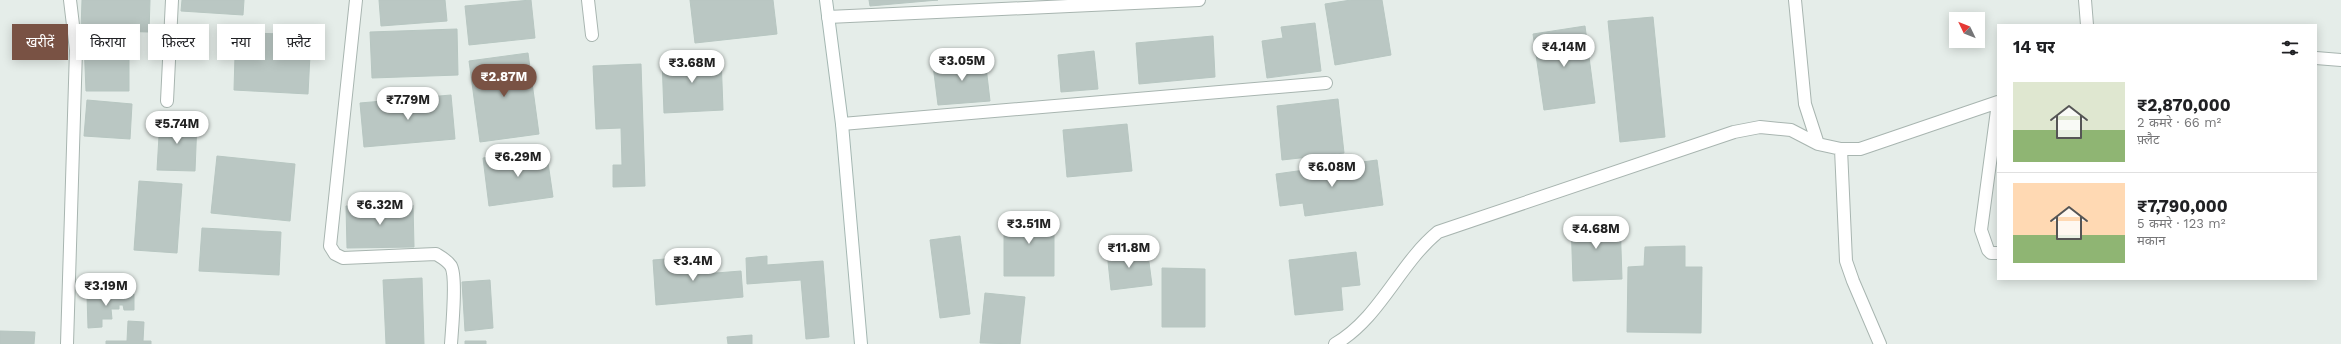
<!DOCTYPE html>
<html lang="hi">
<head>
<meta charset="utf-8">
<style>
	body { margin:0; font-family:"Work Sans","Noto Sans Devanagari",sans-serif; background:#f6f6f6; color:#202124; height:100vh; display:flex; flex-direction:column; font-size:15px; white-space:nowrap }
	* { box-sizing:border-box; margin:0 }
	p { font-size:13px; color:#757577 }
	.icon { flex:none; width:22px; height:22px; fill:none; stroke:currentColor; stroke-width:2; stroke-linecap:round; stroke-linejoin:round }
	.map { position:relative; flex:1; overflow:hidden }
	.panel { position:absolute; left:1997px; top:24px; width:320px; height:256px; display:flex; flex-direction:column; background:#fff; border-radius:0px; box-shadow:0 2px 10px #0003 }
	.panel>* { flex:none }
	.banner { position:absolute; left:12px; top:24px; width:380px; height:36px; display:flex; gap:8px }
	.needle { width:26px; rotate:313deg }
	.tools { position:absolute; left:1949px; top:12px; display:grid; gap:8px }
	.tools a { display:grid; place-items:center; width:36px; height:36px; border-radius:0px; background:#fff; box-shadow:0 2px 10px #0003; font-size:20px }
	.price { position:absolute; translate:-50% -34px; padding:0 9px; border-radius:14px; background:#fff; color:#222; font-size:13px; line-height:26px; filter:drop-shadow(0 1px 2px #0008) }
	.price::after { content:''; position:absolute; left:50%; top:24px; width:12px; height:9px; margin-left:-6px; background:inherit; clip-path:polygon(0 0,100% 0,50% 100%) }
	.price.on { background:#795244; color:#fff }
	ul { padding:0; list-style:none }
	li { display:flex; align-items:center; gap:12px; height:100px; padding:0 16px }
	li+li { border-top:1px solid #e0e0e0 }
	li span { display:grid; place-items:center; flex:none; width:112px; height:80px; border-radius:0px; color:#555 }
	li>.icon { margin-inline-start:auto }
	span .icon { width:48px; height:48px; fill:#fffc; stroke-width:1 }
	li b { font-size:17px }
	h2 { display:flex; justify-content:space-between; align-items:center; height:48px; padding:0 16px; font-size:17px }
	.tag { padding:0 14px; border-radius:0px; background:#fff; box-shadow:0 2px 10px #0003; font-size:14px; line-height:36px }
	.tag.on { background:#795244; color:#fff }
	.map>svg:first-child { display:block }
	.building { fill:#bac7c3; stroke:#b7c6c1 }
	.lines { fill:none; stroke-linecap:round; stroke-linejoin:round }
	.street-casing { stroke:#a8b5b0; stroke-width:14 }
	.secondary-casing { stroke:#a4b7b2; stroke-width:14 }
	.street { stroke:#fff; stroke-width:12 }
	.secondary { stroke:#fff; stroke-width:12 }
</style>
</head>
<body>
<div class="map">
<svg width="2341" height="344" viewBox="0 0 2341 344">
	<rect width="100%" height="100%" fill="#e5ede9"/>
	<path class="building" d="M82,0H150L149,32L81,30Z
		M182,0H244L243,15L181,11Z
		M379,0H445L447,21L381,26Z
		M531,0L535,38L469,45L465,6Z
		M690,0H773L777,34L695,43Z
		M869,0H938L870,6Z
		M1351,0H1382L1391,55L1335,65L1325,4Z
		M1653,17L1665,137L1620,142L1608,21Z
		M1315,23L1321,71L1267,78L1262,41L1283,38L1281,27Z
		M1585,26L1595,103L1544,110L1533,34Z
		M457,29L458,75L372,78L370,32Z
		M251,33L311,35L308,94L234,90L235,56L250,57Z
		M1213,36L1215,77L1139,84L1136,43Z
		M129,41V91H86L84,42Z
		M1094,51L1098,89L1061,92L1058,55Z
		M528,53L539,134L480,142L469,61Z
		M721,56L723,110L664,113L662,59Z
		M985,58L990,101L938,105L933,65Z
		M641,64L645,186L613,187V165H622L621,128L596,129L593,66Z
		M451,95L455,139L364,147L360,103Z
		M1338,99L1344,153L1282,160L1277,106Z
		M87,100L132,104L130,139L84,136Z
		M160,119L197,121L195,171L157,170Z
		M1127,124L1132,171L1067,177L1063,130Z
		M546,149L553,197L489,206L483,158Z
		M217,156L295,164L290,221L211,213Z
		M1377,160L1383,205L1305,216L1303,203L1280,206L1276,174Z
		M139,181L182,184L177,253L134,250Z
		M413,205L414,247L347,248L346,206Z
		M1004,214H1054V276H1004Z
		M1620,218L1622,279L1573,281L1571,220Z
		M202,228L281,232L279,275L199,271Z
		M960,236L970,314L940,318L930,240Z
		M1685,246V267H1702L1701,333L1627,332L1628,267L1644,266L1645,247Z
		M1147,247L1152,285L1111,290L1107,252Z
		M1356,252L1360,285L1341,287L1343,310L1295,315L1289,260Z
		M702,256L704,274L741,271L743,297L656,305L653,260Z
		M767,256V265L823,261L829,337L806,339L801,280L747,284L746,258Z
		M1162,268L1205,269V327H1162Z
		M422,278L424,344H386L383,280Z
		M490,280L493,328L465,331L462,282Z
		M985,293L1025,297L1020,344L980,343Z
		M134,294V310H124L123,305H119V309H111L112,319H102V327L88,328L87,295Z
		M128,321L144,322L143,341H151V344H106V341H127Z
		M0,331L35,332L34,344H0Z
		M752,335V344H728L727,337Z
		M465,341H486V344H465Z"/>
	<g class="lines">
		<g class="street-casing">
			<path id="street" d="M356,0L330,246L335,254L343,258L436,254C441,257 447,260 451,266C457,277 452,329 451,344
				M588,0L592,35
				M1795,0L1805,104L1818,144
				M2085,0L2087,25
				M828,17L1199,0
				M2316,58L2341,60
				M167,101L172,0
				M1998,103L1981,230L1988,250L1991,253H1998
				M842,124L1326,83
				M1841,149L1846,261L1853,281L1880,344
				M67,344L76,50L70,0
				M1335,344C1380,318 1399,264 1438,232L1734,132L1760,127L1791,130L1818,144L1841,149H1860L1998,102"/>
		</g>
		<g class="secondary-casing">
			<path id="secondary" d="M826,0L842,124L861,344"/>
		</g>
		<use href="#street" class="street"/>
		<use href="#secondary" class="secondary"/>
	</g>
</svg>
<div class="tools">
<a><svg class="needle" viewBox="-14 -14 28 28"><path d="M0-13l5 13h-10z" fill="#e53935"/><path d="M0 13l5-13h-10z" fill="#757577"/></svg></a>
</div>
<b class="price" style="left:1564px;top:68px">₹4.14M</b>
<b class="price" style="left:962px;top:82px">₹3.05M</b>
<b class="price" style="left:692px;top:84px">₹3.68M</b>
<b class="price on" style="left:504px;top:98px">₹2.87M</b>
<b class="price" style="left:408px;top:121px">₹7.79M</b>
<b class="price" style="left:177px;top:145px">₹5.74M</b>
<b class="price" style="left:518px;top:178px">₹6.29M</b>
<b class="price" style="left:1332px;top:188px">₹6.08M</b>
<b class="price" style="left:380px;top:226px">₹6.32M</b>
<b class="price" style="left:1029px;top:245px">₹3.51M</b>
<b class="price" style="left:1596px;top:250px">₹4.68M</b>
<b class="price" style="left:1129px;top:269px">₹11.8M</b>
<b class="price" style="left:693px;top:282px">₹3.4M</b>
<b class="price" style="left:106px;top:307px">₹3.19M</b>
<div class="banner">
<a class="tag on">खरीदें</a>
<a class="tag">किराया</a>
<a class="tag">फ़िल्टर</a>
<a class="tag">नया</a>
<a class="tag">फ़्लैट</a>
</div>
<section class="panel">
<h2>14 घर<svg class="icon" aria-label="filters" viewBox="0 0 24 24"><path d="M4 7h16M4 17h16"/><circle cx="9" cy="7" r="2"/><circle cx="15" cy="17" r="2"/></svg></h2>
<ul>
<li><span style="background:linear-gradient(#dfe7d0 60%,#8fb573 0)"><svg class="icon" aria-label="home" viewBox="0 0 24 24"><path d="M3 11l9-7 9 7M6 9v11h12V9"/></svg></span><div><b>₹2,870,000</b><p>2 कमरे · 66 m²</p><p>फ़्लैट</p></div></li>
<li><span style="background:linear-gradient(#ffd9b3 65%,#8fb573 0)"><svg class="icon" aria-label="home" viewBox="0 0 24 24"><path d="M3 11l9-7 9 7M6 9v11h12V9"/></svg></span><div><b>₹7,790,000</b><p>5 कमरे · 123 m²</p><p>मकान</p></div></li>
</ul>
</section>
</div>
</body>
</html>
